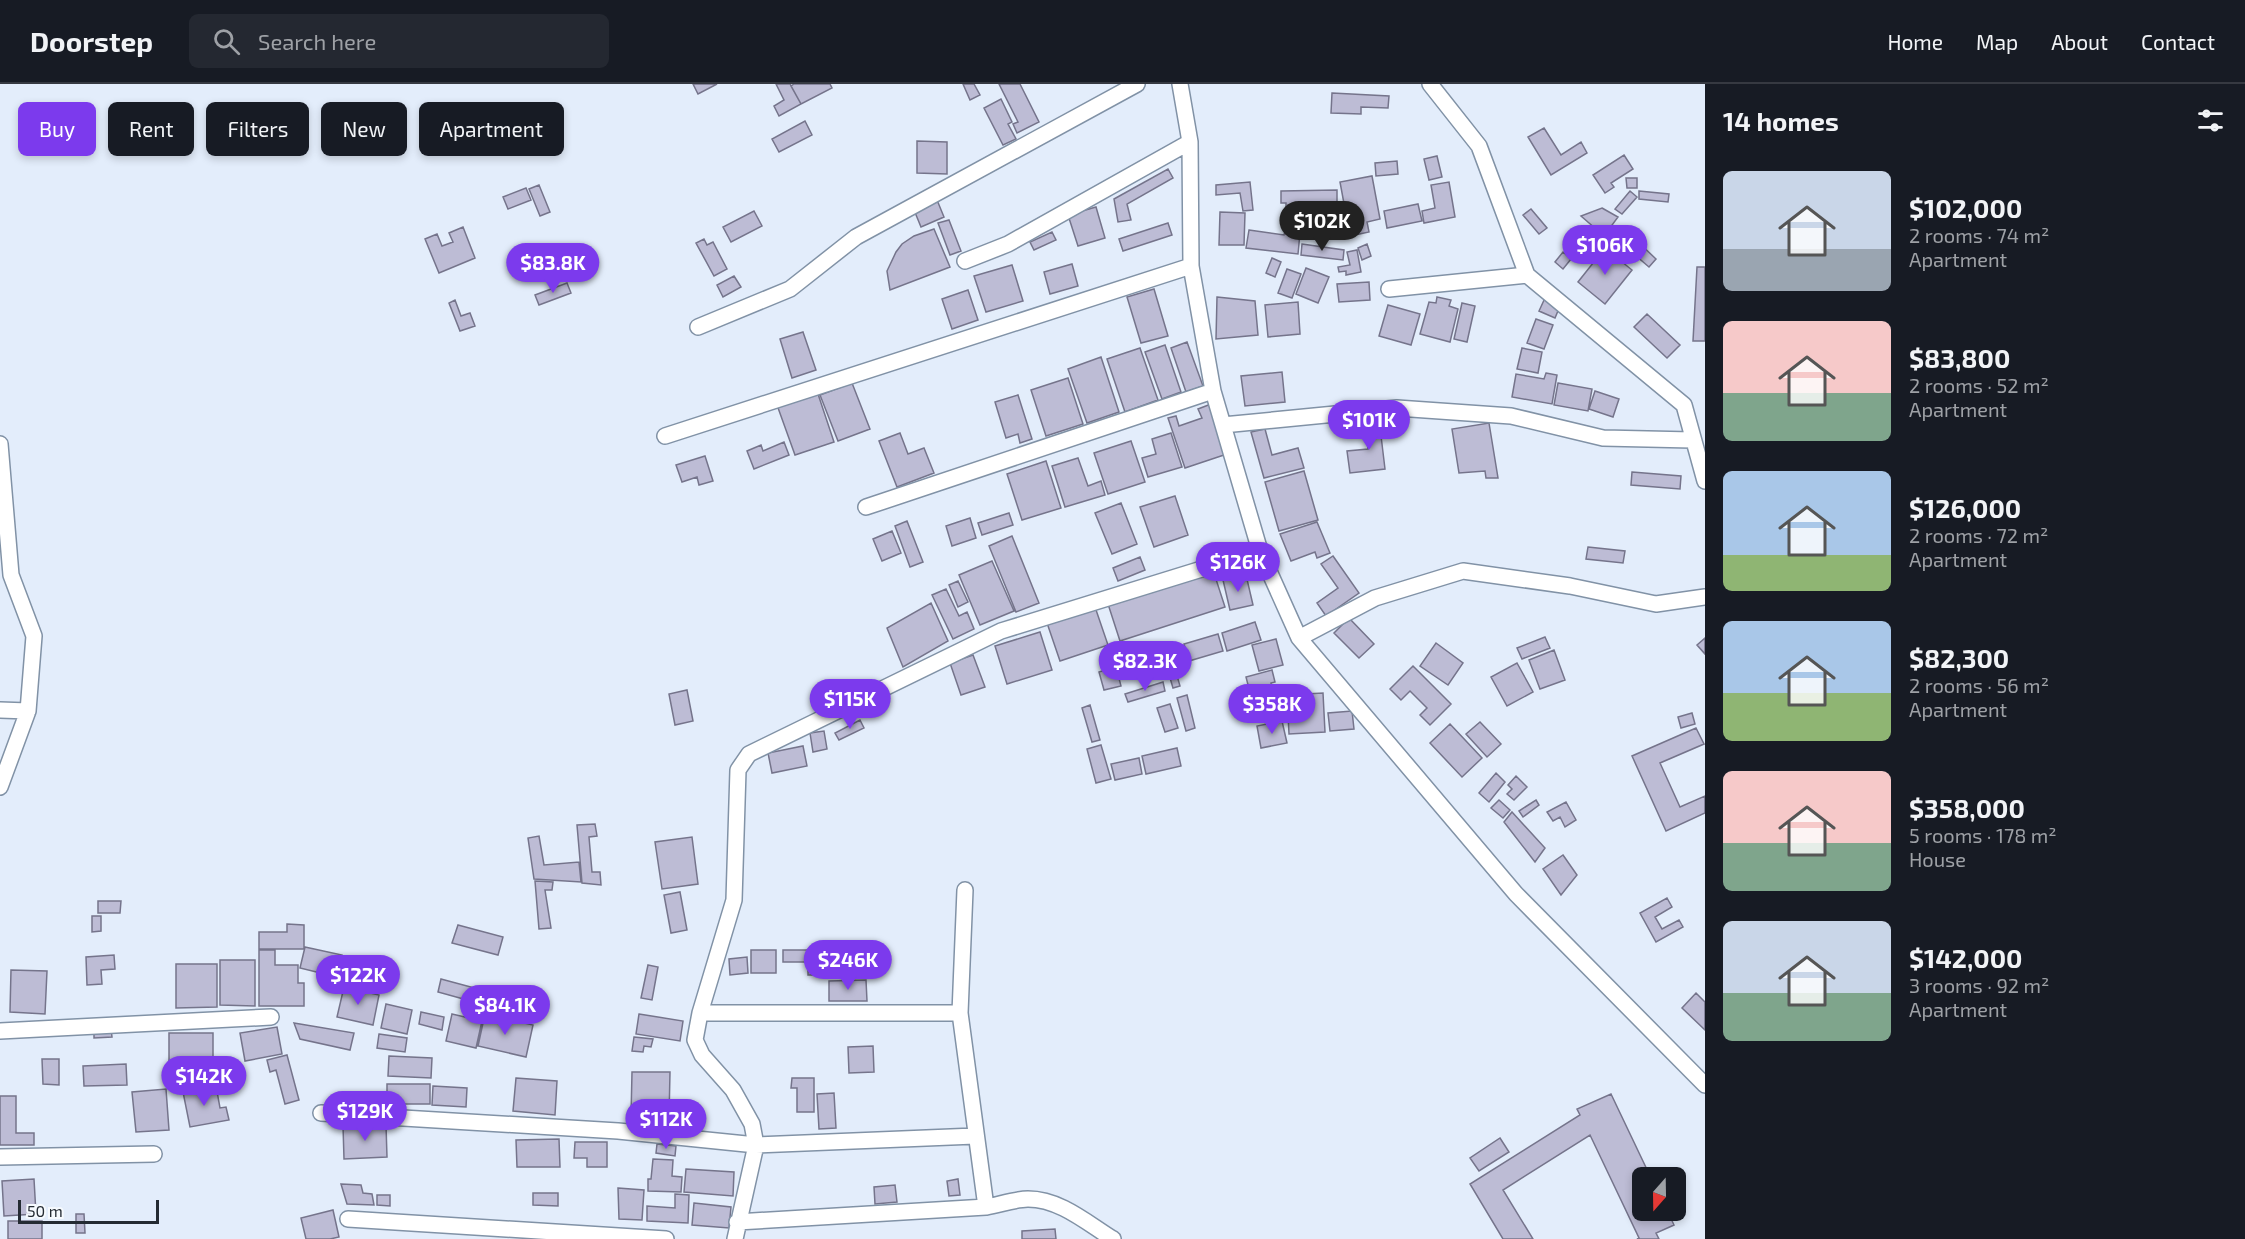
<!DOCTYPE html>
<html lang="en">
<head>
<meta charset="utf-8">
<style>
	body { margin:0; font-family:"Exo 2",sans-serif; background:#242831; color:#f1f3f6; height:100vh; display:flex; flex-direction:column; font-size:22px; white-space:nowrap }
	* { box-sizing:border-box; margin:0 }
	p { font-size:20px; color:#9ea1a6 }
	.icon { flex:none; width:33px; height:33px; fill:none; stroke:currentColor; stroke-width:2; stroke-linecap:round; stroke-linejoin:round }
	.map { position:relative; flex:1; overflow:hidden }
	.details { display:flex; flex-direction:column; background:#171b24; width:540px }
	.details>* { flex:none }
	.banner { position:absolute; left:18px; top:18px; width:570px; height:54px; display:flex; gap:12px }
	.needle { width:39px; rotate:200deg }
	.buttons { position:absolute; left:1632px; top:1083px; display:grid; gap:12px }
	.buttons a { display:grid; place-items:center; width:54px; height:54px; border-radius:9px; background:#171b24; box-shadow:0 3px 9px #0003; font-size:30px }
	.scale { position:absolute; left:18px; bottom:15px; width:141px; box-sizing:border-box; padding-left:6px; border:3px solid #242b33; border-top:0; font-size:16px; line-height:21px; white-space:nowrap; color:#242b33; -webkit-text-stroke:4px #f6fafe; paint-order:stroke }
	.price { position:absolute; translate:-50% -51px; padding:0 14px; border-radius:21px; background:#7c3aed; color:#fff; font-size:20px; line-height:39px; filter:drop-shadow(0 2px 3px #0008) }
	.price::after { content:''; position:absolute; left:50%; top:36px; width:18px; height:14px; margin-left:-9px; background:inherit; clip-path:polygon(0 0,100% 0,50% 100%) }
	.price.on { background:#222; color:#fff }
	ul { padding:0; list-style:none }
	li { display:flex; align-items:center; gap:18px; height:150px; padding:0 18px }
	li span { display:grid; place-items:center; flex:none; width:168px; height:120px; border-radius:9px; color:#555 }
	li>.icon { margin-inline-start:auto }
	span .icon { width:72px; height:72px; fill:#fffc; stroke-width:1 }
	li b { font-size:26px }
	h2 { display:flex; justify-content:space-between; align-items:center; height:72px; padding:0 18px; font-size:26px }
	.tag { padding:0 21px; border-radius:9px; background:#171b24; box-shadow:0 3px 9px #0003; font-size:21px; line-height:54px }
	.tag.on { background:#7c3aed; color:#fff }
	header { display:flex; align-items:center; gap:36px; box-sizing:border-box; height:84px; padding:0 30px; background:#171b24; border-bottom:2px solid #363941 }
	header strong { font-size:28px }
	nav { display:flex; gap:33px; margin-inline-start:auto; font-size:21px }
	.search { width:420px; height:54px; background:#242831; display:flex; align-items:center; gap:15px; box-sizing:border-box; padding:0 21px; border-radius:9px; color:#9ea1a6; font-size:22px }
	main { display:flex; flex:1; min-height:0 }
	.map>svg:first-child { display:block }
	.building { fill:#bdbcd5; stroke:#75748b; stroke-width:1.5 }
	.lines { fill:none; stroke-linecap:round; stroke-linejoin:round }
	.street-casing { stroke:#8192a6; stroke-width:18 }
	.street { stroke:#fff; stroke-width:15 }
</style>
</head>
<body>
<header>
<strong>Doorstep</strong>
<div class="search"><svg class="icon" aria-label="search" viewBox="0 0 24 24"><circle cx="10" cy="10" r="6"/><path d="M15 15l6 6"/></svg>Search here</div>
<nav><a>Home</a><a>Map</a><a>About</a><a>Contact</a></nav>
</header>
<main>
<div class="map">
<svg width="1705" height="1155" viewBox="0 0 1705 1155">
	<rect width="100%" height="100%" fill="#e3edfb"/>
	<path class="building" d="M693,0H717L698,10Z
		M776,0H790L801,20L779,32L774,22L784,16Z
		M794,0H830L832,4L801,20L791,2Z
		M963,0H974L980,11L970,16Z
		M999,0H1020L1039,38L1017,49L1013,40L1018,38Z
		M1332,9L1389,12L1388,24L1361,23V30L1331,29Z
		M1001,15L1012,38L1008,40L1016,55L1003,61L984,24Z
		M805,37L812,51L779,68L772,55Z
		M1544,44L1561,71L1581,58L1587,69L1551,91L1528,53Z
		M917,57L947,58V90L917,89Z
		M1624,71L1633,85L1611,99L1614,103L1605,109L1593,91Z
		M1437,72L1442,93L1429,96L1424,75Z
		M1397,77L1398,90L1376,92L1375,79Z
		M1168,85L1173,94L1127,120L1131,136L1118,138L1114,115Z
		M1372,92L1380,135L1367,138L1369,148L1350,152L1340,98Z
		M1626,94H1637V104H1627Z
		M1250,98L1253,126L1243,127L1240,109L1216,111V101Z
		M1449,98L1455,133L1424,139L1422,127L1435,124L1431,101Z
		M539,101L550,128L540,132L529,105Z
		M526,104L531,116L508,125L503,113Z
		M1337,106V135H1286V119H1281V107Z
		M1630,107L1637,113L1622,130L1615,125Z
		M1639,107L1669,110L1668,118L1639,115Z
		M937,116L944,133L921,143L914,126Z
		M1418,120L1422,137L1387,144L1384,127Z
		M1096,123L1105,154L1078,162L1068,131Z
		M1602,124L1618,133L1604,152L1581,132Z
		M1531,125L1547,144L1539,150L1523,131Z
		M754,127L762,142L731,158L723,143Z
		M1220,128L1245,129L1244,161H1219Z
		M949,136L961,167L950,171L938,139Z
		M1168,139L1172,151L1123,167L1119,155Z
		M463,143L475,174L439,189L425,155L437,150L442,162L453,158L449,149Z
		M934,145L950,183L890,206L887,187L896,168L902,160L914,152Z
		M1249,146L1284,151L1285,147L1300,149L1298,170L1246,164Z
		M1591,146L1602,154L1592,167L1581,159Z
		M1052,148L1056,156L1034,166L1030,158Z
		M704,155L707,161L713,158L727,185L714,192L696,159Z
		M1636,156L1656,175L1649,183L1628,165Z
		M1302,160L1344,166L1343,176L1301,171Z
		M1367,160L1371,172L1362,176L1358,164Z
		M1605,164L1632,186L1605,220L1578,198Z
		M1357,166L1361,188L1346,191V187L1339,188L1338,183L1350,181L1347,168Z
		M1563,168L1571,175L1563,185L1555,178Z
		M1272,174L1281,178L1275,193L1266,189Z
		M1072,180L1078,202L1050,210L1044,188Z
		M1012,181L1023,217L986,228L974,192Z
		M1697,183H1705V257H1693Z
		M1306,184L1329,193L1318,219L1296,210Z
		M1287,185L1301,190L1292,214L1278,209Z
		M734,192L741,203L723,213L717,201Z
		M1369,198L1370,216L1339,218L1337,200Z
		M567,199L571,209L539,221L535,211Z
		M1154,205L1168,252L1141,259L1127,213Z
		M968,206L978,236L952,245L942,215Z
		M1217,213L1255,217L1258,251L1216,255Z
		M1437,213L1451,216L1449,222L1458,225L1450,258L1420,250L1429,218L1436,219Z
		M1545,214L1560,222L1555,234L1539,227Z
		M455,216L461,232L470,229L475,242L460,247L449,219Z
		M1298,218L1300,250L1268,253L1265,221Z
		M1462,219L1475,222L1467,258L1454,255Z
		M1388,221L1420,230L1411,261L1379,252Z
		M1647,230L1680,261L1667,274L1634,243Z
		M1536,235L1553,241L1544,265L1527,259Z
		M803,248L816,286L792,294L780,255Z
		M1187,258L1203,302L1186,308L1171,264Z
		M1165,261L1181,308L1162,315L1145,268Z
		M1140,264L1158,316L1125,328L1107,275Z
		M1522,264L1542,268L1538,289L1517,285Z
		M1101,273L1119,328L1087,339L1068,285Z
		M1282,288L1285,318L1245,322L1241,292Z
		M1546,289L1557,291L1552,320L1512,313L1516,290L1544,295Z
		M1068,294L1083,340L1046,352L1031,306Z
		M852,299L870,345L838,357L820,311Z
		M1558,299L1592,305L1588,327L1554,321Z
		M817,307L834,358L795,371L777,321Z
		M1595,307L1619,315L1613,333L1589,325Z
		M1018,311L1032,355L1020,359L1018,350L1006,354L995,318Z
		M1211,320L1227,370L1185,384L1168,334L1176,332L1179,342L1202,334L1198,325Z
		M1379,335L1385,385L1350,389L1347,367L1368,365L1364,336Z
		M1489,339L1498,394H1486L1485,387L1459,389L1452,345Z
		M1265,345L1272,371L1298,364L1304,384L1264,394L1251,348Z
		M900,349L908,370L924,364L934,389L897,403L879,357Z
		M1171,349L1182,383L1148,393L1142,374L1156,370L1152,355Z
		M1131,357L1145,398L1108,410L1094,369Z
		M784,358L789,371L754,385L747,367L761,361L763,367Z
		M705,372L713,397L699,401L697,393L682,398L676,381Z
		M1078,374L1088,402L1101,397L1105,411L1065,423L1052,382Z
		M1046,377L1061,424L1022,436L1007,390Z
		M1304,387L1318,436L1279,447L1265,398Z
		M1632,388L1681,392L1680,405L1631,401Z
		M1175,412L1188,451L1154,463L1140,423Z
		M1121,419L1137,460L1112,470L1095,429Z
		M1009,429L1013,441L982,451L978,439Z
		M970,434L976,454L952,462L946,442Z
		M907,437L923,478L910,483L895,442Z
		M1317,438L1330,469L1317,474L1315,468L1291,477L1280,450Z
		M892,447L901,469L882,477L873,455Z
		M1012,452L1039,519L1016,528L989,462Z
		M1588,463L1625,467L1623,479L1586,475Z
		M1333,472L1359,509L1326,532L1317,519L1338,504L1321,480Z
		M1140,473L1145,486L1118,497L1113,484Z
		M992,477L1014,527L980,541L959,491Z
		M1213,486L1225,523L1120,557L1108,520Z
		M1246,491L1253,521L1230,526L1223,496Z
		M958,497L968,518L958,523L949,501Z
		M946,505L959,532L967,528L974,545L953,555L932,511Z
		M931,519L948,557L903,583L887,544Z
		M1094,520L1108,561L1060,577L1046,536Z
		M1349,534L1374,560L1359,574L1334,549Z
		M1255,538L1261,556L1227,567L1222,549Z
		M1040,548L1052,586L1007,600L995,562Z
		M1218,550L1223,567L1189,577L1184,560Z
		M1545,553L1550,564L1522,575L1517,564Z
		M1705,554V570L1697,561Z
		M1276,555L1283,581L1259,587L1252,561Z
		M1436,559L1463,579L1448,601L1420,582Z
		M1554,566L1565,596L1540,605L1529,576Z
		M973,571L985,603L961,611L950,579Z
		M1517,579L1533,608L1507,622L1491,593Z
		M1413,582L1451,620L1430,641L1420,631L1427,624L1410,607L1401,616L1390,605Z
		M1116,583L1121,602L1104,606L1099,588Z
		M1175,585L1180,602L1173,604L1168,587Z
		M1272,586L1275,598L1271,599L1274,614L1253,620L1246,593Z
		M1163,598L1165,607L1128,618L1125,610Z
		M687,606L693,637L675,641L669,610Z
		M1323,609L1325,648L1289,650L1287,611Z
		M1187,611L1195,644L1186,647L1177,614Z
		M1170,620L1178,644L1165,648L1157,624Z
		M1090,621L1100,656L1092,658L1082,624Z
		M1352,627L1354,645L1330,647L1328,629Z
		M1692,629L1695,640L1681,644L1678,633Z
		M860,636L864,644L839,656L835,649Z
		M1282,637L1287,659L1261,664L1257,642Z
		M1480,638L1501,660L1487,673L1466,650Z
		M1450,640L1482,674L1462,693L1430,659Z
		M1696,644L1704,660L1660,679L1680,723L1705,712V729L1666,747L1632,672Z
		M824,647L827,665L813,668L810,649Z
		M1101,661L1111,695L1096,699L1087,665Z
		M803,662L807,682L772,689L768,669Z
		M1177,664L1181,682L1146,690L1142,672Z
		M1139,674L1142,690L1115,696L1111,680Z
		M1496,689L1505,698L1489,718L1479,709Z
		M1516,692L1527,703L1514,716L1507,710L1512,705L1508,701Z
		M1499,716L1510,726L1503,734L1491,724Z
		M1536,716L1539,721L1523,733L1519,727Z
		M1566,718L1576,736L1565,743L1560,733L1553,737L1547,728Z
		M1512,728L1545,764L1535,778L1504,738Z
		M595,740L597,752L589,753L592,788H600L601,801L582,799L577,741Z
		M539,752L544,781L579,778L581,798L534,795L528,754Z
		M692,753L698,800L662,805L655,758Z
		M1563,771L1577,791L1561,811L1543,785Z
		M535,797L553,798L552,806H545L551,844L539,845Z
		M680,808L687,846L671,849L664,811Z
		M1667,814L1672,823L1655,833L1662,845L1679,836L1683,843L1656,858L1640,829Z
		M98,817H121L120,829H98Z
		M92,832H101V847L92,848Z
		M287,840L304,841V865H259V848H287Z
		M458,841L503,853L498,871L452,859Z
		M305,863L342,871L337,893L300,884Z
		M259,866H275V881H298V899H304V922H259Z
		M751,866H776V889H751Z
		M783,866H821V891H808V878H783Z
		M824,869H851V876L837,877V890H825Z
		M114,871L115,885L101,886L102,900L87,901L86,873Z
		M747,873L748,889L730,891L729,875Z
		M220,876H255V922L220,921Z
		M176,880H217V923L176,924Z
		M648,881L658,883L652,916L641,914Z
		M11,886L47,887L45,930L10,928Z
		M441,895L482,906L478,919L438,908Z
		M866,896L867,917H829V897Z
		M344,903L379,911L373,941L337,933Z
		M1696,909L1705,918V946L1682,924Z
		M386,920L412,926L407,950L381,944Z
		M421,928L444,933L442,946L419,940Z
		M452,930L482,937L476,964L446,957Z
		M485,930L533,941L526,973L478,962Z
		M639,930L683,937L680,957L636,950Z
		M294,939L354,949L350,966L300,955Z
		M277,943L282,970L245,977L240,949Z
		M94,945H111L112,953L94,954Z
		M169,949H213V997H169Z
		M379,950L407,954L405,968L377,964Z
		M634,953L653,955L651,963L644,962L643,968L632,967Z
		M873,962L874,988L849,989L848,963Z
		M287,971L299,1016L285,1020L276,986L270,988L267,976Z
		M389,972L432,974L431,994L388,992Z
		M42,975H59V1001L43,1000Z
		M126,980L127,1001L84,1002L83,982Z
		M632,988H670L669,1034L631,1033Z
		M516,994L557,997L555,1031L513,1027Z
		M792,994H814V1028H797V1004H791Z
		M387,1000H430V1020H387Z
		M216,1002L220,1024L226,1023L229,1036L190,1043L183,1008Z
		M433,1002L467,1004L466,1023L432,1021Z
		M166,1005L169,1046L136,1048L132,1008Z
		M834,1009L836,1044L819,1045L817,1010Z
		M1611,1010L1651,1094H1642V1126H1667L1674,1141L1656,1149L1659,1155H1637L1639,1154L1590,1051L1503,1106L1533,1155H1503L1470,1100L1580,1031L1577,1025Z
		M0,1012H16V1049H34V1061H0Z
		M386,1041L387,1073L344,1075L343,1042Z
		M1500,1054L1509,1068L1479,1087L1470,1074Z
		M559,1055L560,1083H517L516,1056Z
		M575,1058H607V1083H587V1074H574Z
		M657,1060L676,1062L675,1072L656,1069Z
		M653,1075L673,1076L672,1092L682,1093L681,1108L648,1107V1095H651Z
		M686,1085L734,1088L733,1112L684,1108Z
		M34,1095L36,1130L4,1132L2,1097Z
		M958,1095L960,1111L949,1112L947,1097Z
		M341,1100L361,1101L363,1109L372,1110L374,1121L347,1120Z
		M895,1101L897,1118L875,1120L874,1103Z
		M618,1104L644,1106L642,1136L619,1135Z
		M533,1109H558V1122L533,1121Z
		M675,1110L689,1111L688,1139L647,1137V1122L675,1124Z
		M377,1111H390V1122L377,1121Z
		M694,1119L731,1123L729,1144L692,1141Z
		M333,1126L339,1153L330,1155H306L301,1134Z
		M76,1130H84L85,1149H76Z
		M8,1137H42V1155H8Z
		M1055,1145L1056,1155H1022V1147Z"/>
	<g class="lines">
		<g class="street-casing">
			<path id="street" d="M1180,0L1190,58L1191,182L1213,307L1260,467L1299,554L1516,810L1705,1001
				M1430,0L1479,62L1527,191L1684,321L1705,397
				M965,177L1008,160L1190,58
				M1389,205L1527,191
				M698,243L790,205L856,153L1137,0
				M1223,341L1397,324L1511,332L1603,354L1692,356
				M665,352L1191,182
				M0,360L11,491L34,552L28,627L0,703
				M866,423L1213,307
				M1299,554L1375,514L1463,487L1570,502L1656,520L1705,513
				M0,626L28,627
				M965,806L960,929L986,1123
				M700,929H960
				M0,947L271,933
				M321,1029L618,1047L756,1061L975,1052
				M0,1073L154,1070
				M348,1135L666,1155
				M737,1138L986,1123C999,1121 1015,1115 1028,1115C1060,1115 1087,1139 1113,1155
				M735,1155L756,1061L752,1040L733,1006L702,971L695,956L700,929L734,816L738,686L749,670L1001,547L1260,467"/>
		</g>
		<use href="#street" class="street"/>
	</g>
</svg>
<div class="buttons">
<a><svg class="needle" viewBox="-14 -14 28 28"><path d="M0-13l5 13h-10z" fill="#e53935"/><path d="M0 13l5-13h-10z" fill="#9ea1a6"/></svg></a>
</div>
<div class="scale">50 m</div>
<b class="price on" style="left:1322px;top:168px">$102K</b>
<b class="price" style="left:1605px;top:192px">$106K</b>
<b class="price" style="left:553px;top:210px">$83.8K</b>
<b class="price" style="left:1369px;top:367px">$101K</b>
<b class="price" style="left:1238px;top:509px">$126K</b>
<b class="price" style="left:1145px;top:608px">$82.3K</b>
<b class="price" style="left:850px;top:646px">$115K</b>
<b class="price" style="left:1272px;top:651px">$358K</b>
<b class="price" style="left:848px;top:907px">$246K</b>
<b class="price" style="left:358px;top:922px">$122K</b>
<b class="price" style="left:505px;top:952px">$84.1K</b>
<b class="price" style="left:204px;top:1023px">$142K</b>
<b class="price" style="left:365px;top:1058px">$129K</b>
<b class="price" style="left:666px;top:1066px">$112K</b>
<div class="banner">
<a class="tag on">Buy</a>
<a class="tag">Rent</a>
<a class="tag">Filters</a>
<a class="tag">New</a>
<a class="tag">Apartment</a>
</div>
</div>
<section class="details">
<h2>14 homes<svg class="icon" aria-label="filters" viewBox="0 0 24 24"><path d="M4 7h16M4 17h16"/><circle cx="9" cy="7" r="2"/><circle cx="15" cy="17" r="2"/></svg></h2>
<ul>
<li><span style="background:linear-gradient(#c9d6e8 65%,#9aa5b1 0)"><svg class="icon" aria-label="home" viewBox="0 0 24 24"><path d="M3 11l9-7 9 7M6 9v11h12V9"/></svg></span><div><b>$102,000</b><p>2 rooms · 74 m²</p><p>Apartment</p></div></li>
<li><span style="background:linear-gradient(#f6c9c9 60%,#7fa58c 0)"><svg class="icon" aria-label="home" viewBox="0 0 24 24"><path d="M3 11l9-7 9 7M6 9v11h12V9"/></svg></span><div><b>$83,800</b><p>2 rooms · 52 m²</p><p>Apartment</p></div></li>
<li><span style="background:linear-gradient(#a9c7e8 70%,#8fb573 0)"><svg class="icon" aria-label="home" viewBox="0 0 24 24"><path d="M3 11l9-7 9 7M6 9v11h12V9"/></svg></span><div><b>$126,000</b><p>2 rooms · 72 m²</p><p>Apartment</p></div></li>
<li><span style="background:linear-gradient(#a9c7e8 60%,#8fb573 0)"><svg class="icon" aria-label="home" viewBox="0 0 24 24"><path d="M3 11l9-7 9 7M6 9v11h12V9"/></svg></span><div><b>$82,300</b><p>2 rooms · 56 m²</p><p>Apartment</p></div></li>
<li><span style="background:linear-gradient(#f6c9c9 60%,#7fa58c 0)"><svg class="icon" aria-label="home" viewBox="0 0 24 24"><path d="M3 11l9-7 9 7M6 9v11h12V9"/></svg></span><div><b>$358,000</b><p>5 rooms · 178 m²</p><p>House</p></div></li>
<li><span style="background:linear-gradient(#c9d6e8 60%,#7fa58c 0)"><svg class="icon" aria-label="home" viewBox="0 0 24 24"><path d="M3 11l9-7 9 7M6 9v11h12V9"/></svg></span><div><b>$142,000</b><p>3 rooms · 92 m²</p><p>Apartment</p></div></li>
</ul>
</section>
</main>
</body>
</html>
